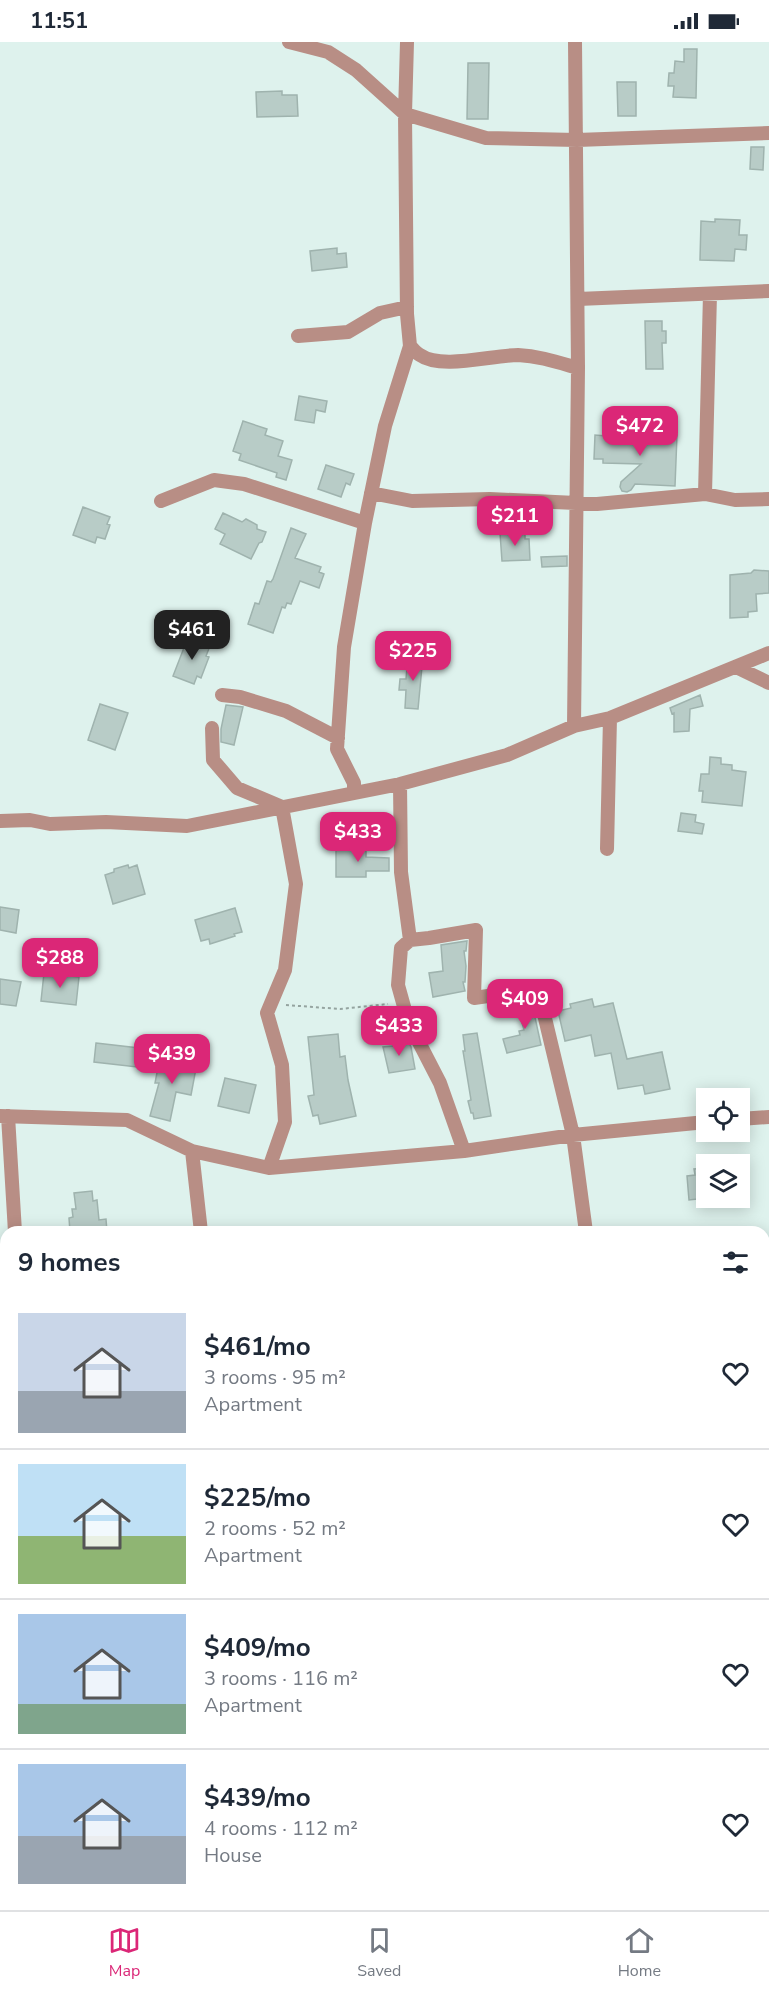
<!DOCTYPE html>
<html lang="en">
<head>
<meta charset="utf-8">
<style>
	body { margin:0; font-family:"Nunito Sans",sans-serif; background:#f2f2f3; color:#1f2937; height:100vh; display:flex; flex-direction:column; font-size:22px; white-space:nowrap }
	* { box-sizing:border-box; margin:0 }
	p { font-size:20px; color:#747a83 }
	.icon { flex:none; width:33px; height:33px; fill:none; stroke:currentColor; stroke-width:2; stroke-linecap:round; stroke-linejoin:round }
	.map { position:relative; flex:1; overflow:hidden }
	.side { position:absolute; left:0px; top:1184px; width:770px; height:686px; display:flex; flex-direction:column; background:#fff; border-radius:18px 18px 0 0; box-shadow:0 3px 15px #0003 }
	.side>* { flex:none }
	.controls { position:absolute; left:696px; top:1046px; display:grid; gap:12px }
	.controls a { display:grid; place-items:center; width:54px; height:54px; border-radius:0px; background:#fff; box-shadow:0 3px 15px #0003; font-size:30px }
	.price { position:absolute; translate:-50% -51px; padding:0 14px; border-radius:12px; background:#db2777; color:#fff; font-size:20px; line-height:39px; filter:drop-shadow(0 2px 3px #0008) }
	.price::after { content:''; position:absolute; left:50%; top:36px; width:18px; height:14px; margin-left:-9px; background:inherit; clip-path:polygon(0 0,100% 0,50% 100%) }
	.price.current { background:#222; color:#fff }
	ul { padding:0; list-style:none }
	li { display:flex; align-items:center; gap:18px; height:150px; padding:0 18px }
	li+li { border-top:2px solid #e0e1e3 }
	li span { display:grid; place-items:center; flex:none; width:168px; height:120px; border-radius:0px; color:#555 }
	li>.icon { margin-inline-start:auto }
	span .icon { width:72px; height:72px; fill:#fffc; stroke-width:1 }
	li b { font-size:26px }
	h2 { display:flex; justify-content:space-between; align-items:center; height:72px; padding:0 18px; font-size:26px }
	.status { display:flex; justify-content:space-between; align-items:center; height:42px; padding:0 30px; background:#fff; direction:ltr }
	.status svg { height:16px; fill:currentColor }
	.tabs { display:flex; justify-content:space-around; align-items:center; height:84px; border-top:2px solid #e0e1e3; background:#fff; font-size:16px; color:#747a83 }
	.tabs a { display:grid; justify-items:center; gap:3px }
	.tabs .current { color:#db2777 }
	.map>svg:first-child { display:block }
	.building { fill:#b8ccc7; stroke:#9fb3ae; stroke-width:1.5 }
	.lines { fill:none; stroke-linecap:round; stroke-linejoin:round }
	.path { stroke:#95a4a0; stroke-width:2; stroke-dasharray:3 3; stroke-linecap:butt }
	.minor { stroke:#b88e85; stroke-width:14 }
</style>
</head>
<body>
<div class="status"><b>11:51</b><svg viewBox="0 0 49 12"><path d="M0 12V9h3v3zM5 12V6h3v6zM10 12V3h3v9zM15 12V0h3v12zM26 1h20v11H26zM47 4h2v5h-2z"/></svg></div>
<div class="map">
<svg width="769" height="1868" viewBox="0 0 769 1868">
	<rect width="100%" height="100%" fill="#def2ed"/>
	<path class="building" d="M684,7H697L696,56L673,55L674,44H668L669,31H674L675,19L684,20Z
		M468,21H489L488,77H467Z
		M617,40H636V74H618Z
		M282,49V53H297L298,74L257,75L256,50Z
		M751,105H764L763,128L750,127Z
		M715,177L740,178L739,193H747L746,208L735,207L734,219L700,218L701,179L715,180Z
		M337,206V212L346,211L347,225L312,229L310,209Z
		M645,279H662V289H666V301H662L663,327H646Z
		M299,354L327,359L325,370L316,368L314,381L295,378Z
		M243,379L267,387L265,393L283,399L278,414L292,418L286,438L276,435L277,431L239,418L241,412L233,409Z
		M608,389L677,393L675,444L635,442L631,448L627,450L622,449L620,445L621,440L641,422L603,421V417H594L595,393L607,394Z
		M326,423L354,432L350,443L346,441L341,455L318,447Z
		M83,465L110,475L107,482L110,483L105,497L97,495L95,501L73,493Z
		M223,471L242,480L246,477L257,483V487L266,490L262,500L259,501L251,517L220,502L225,492L215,487Z
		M291,486L306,492L295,516L321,525L319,530L324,532L319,546L300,539L291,562L287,561L285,566L282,565L273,591L248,582L255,561L259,562L267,539L271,540L273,537Z
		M525,489V497H529L530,518L502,519L500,491Z
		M567,514V524L542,525L541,515Z
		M754,528L769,529V551L756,552L757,569L748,570V575L730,576V533L751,531Z
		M187,598H195L210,604L206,614L209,615L201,636L197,634L194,642L173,634Z
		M408,613L423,614L418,667L405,666L406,648H399L400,637H406Z
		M700,653L703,664L690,667L689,689L674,690V671L672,672L670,666Z
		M100,662L128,671L115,708L88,698Z
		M226,663L243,665L234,703L221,700V687Z
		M710,715L721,716V722L732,723V728L746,730L742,764L702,760L703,749H699L701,732H709Z
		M681,771L696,773L695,780L704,782L702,792L678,789Z
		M358,804V807H366V815L389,816V829H366V835H336V805Z
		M128,823L129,826L137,823L145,852L113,862L105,833L114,830V827Z
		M0,865L19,868L16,891L0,888Z
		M235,866L242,890L234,892L235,894L210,902L209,897L201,899L195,878Z
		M467,899L466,909H464L466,924L465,940H463L465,949L433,955L429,931L443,929L441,903Z
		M44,931L79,935L76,963L41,959Z
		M0,937L21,940L16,964L0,962Z
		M531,957L541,1003L507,1011L503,997L520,993L519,989L524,988L516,959Z
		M592,957L594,965L613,961L627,1017L662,1010L670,1047L645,1052L643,1043L618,1047L611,1011L595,1014L591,993L565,999L558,969L571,966L570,962Z
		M477,991L491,1074L474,1077L473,1071H471L468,1059L471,1058L463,1009H465L463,993Z
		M338,992L340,1015L345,1014L348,1038L356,1074L320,1082L318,1073L313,1074L308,1054L314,1053L308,995Z
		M407,997L411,1005L415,1027L389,1031L383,1005L393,1004L392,999Z
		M96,1001L139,1006L137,1025L94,1020Z
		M160,1015L197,1021L191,1053L176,1050L170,1079L150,1074L159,1041H155Z
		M225,1036L256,1043L249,1071L218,1064Z
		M706,1126V1156L689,1158L687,1134L695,1133L694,1127Z
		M92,1149L93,1159L97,1158L99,1178L106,1177L107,1190H70L69,1176L73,1175L72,1167H76L74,1151Z"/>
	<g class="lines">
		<path class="path" d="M286,963L340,967L388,962"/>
		<path class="minor" d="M289,0L328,10L356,28L405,72L486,96L577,98L769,91
			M407,0L405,72L407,272L410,304C413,307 416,311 420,313C441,328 492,313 518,313C539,314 557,320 578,326
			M578,257L769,249
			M298,294L348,290L380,271L407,265
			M371,451L412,459L490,457L597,462L705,452L735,458L769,457
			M705,452L710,252
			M161,459L214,438L244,442L365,481
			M736,625L769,641
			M222,653L240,655L286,669L338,696
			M574,684L578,326L575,0
			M212,686L213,718L237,746L282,765L296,842L285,928L267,971L282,1023L285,1080L269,1126
			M400,742L401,830L410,898L429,896L476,888L474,956L538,947L573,1093L586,1190
			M354,750V741L337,707L344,605L365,481L385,384L410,304
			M0,779L30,778L50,782L106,780L187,784L400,742L507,713L574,684L610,676L769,611
			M607,807L610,676
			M410,898L401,906L398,943L408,979L440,1041L464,1109
			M0,1074L127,1078L192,1109L269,1126L464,1109L573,1093L706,1080
			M8,1074L15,1190
			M740,1077L769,1075
			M192,1109L201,1190
			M764,1450L769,1447
			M0,1604L6,1603
			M764,1650H769
			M0,1809H6
			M764,1828L769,1826
			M27,1863V1868
			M690,1868L691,1863"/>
	</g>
</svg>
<div class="controls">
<a><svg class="icon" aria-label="locate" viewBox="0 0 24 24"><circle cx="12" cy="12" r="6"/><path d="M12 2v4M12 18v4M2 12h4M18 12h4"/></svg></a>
<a><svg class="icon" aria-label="layers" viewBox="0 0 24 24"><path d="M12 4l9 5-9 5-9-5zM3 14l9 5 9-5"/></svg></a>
</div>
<b class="price" style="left:640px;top:415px">$472</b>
<b class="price" style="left:515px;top:505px">$211</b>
<b class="price current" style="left:192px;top:619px">$461</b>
<b class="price" style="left:413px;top:640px">$225</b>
<b class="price" style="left:358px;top:821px">$433</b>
<b class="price" style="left:60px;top:947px">$288</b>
<b class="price" style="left:525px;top:988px">$409</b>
<b class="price" style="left:399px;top:1015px">$433</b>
<b class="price" style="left:172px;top:1043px">$439</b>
<section class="side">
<h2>9 homes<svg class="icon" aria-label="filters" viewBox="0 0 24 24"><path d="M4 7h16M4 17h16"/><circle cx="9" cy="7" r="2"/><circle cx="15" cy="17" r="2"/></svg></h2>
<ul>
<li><span style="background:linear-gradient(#c9d6e8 65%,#9aa5b1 0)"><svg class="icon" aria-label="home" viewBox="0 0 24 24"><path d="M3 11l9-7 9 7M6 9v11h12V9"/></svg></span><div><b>$461/mo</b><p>3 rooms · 95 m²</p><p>Apartment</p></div><svg class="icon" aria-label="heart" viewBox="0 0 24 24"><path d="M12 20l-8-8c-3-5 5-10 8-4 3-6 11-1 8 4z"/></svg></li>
<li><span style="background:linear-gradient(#bfe0f5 60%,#8fb573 0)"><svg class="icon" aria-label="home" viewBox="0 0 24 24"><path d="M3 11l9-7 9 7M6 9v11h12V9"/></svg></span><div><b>$225/mo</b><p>2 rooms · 52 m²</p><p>Apartment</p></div><svg class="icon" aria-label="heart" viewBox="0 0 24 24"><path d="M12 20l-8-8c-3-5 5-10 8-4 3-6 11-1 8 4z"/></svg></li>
<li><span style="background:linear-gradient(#a9c7e8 75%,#7fa58c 0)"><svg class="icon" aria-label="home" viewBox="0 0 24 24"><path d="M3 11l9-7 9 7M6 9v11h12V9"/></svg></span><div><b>$409/mo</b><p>3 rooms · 116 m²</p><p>Apartment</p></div><svg class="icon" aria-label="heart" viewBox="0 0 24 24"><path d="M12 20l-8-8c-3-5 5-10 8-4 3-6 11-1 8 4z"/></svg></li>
<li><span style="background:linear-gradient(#a9c7e8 60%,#9aa5b1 0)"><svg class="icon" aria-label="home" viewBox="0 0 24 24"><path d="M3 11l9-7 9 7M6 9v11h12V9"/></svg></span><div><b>$439/mo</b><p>4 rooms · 112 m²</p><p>House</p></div><svg class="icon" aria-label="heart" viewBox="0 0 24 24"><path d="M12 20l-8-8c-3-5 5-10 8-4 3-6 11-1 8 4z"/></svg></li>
</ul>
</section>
</div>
<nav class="tabs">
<a class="current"><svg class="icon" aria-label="map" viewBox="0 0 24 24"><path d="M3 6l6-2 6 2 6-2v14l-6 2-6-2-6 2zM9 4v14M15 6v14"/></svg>Map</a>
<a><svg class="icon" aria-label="saved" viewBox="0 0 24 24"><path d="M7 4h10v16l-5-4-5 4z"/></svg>Saved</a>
<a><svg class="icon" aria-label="home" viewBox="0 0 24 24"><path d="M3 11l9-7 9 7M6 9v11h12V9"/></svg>Home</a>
</nav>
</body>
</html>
